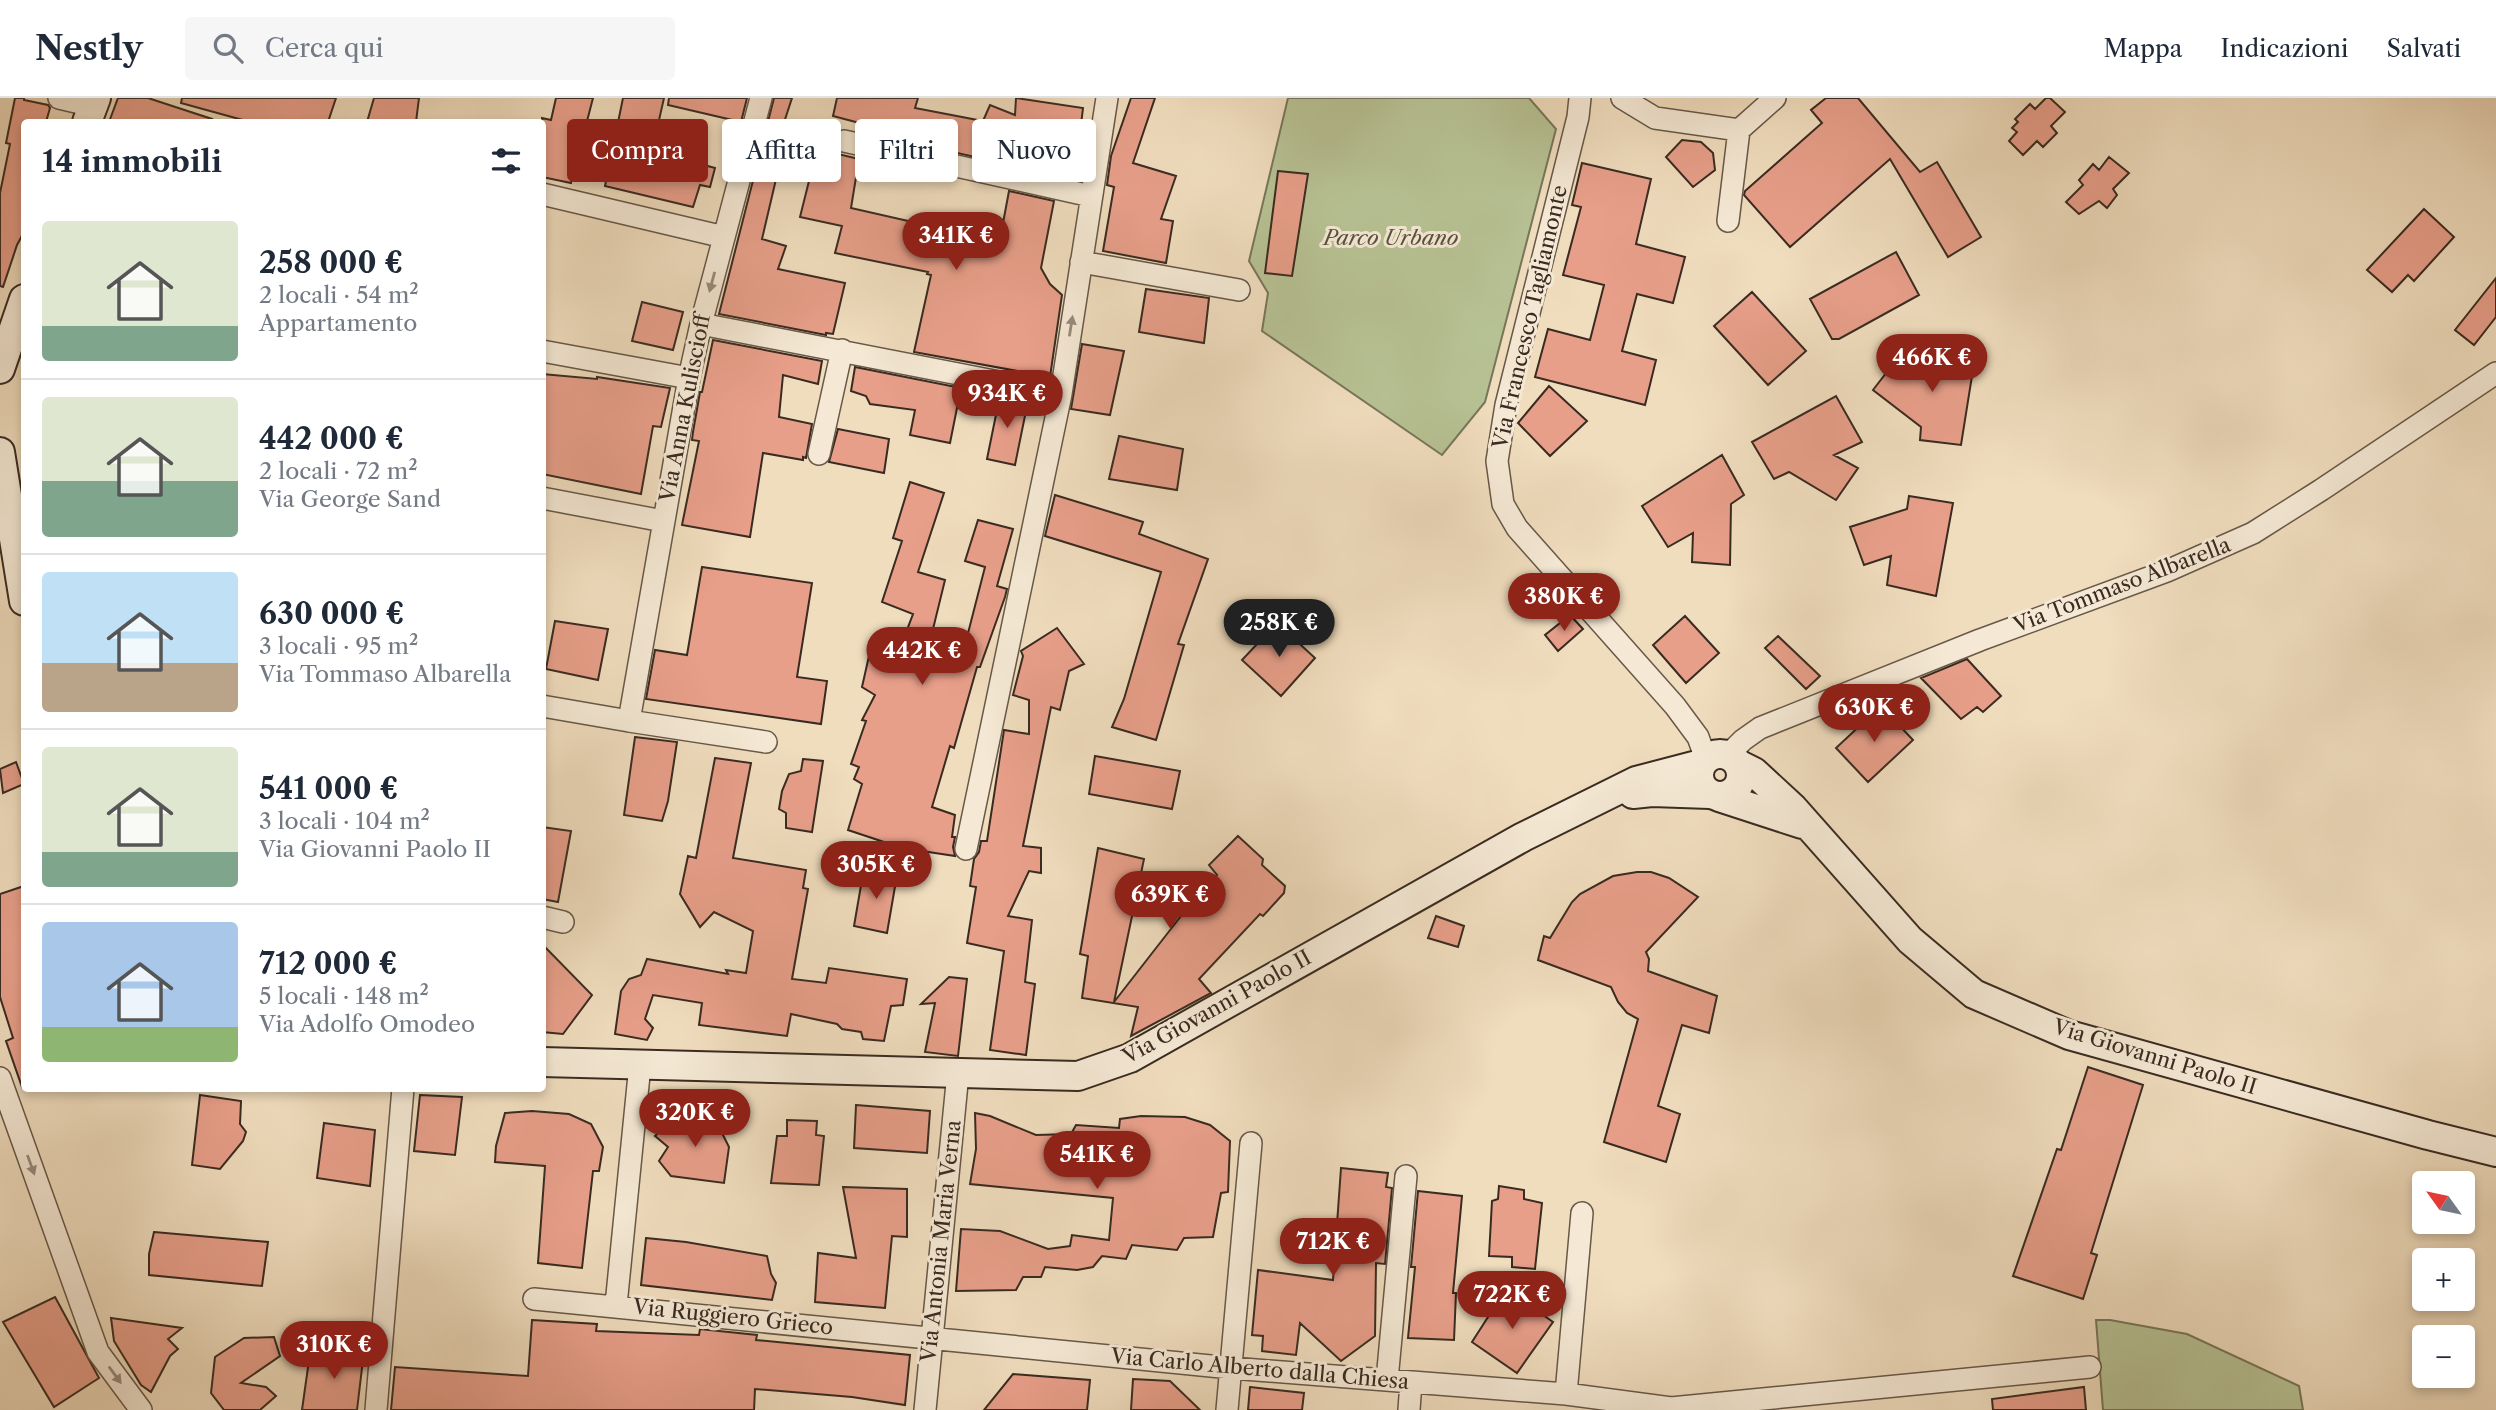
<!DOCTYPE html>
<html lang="it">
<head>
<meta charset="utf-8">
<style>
	body { margin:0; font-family:"Libre Caslon Text",serif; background:#f6f6f7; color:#1f2937; height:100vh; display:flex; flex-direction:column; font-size:26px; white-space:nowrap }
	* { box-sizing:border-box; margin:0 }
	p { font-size:23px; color:#747a83 }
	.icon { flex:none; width:38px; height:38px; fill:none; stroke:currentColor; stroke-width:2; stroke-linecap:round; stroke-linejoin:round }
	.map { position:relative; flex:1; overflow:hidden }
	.details { position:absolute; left:21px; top:21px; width:525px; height:973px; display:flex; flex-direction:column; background:#fff; border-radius:7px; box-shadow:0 4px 10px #0003 }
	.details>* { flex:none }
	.banner { position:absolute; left:567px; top:21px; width:665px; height:63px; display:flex; gap:14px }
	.needle { width:46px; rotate:303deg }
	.tools { position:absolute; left:2412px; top:1073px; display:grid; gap:14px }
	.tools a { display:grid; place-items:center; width:63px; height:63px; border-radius:7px; background:#fff; box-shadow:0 4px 10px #0003; font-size:35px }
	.price { position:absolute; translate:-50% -60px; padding:0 16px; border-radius:24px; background:#8f2418; color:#fff; font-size:23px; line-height:46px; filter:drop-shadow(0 2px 4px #0008) }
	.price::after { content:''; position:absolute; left:50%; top:42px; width:21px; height:16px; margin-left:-10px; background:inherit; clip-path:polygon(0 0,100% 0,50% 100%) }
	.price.current { background:#222; color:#fff }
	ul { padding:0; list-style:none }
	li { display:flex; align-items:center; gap:21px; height:175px; padding:0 21px }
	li+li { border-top:2px solid #e0e1e3 }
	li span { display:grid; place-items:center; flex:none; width:196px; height:140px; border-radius:7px; color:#555 }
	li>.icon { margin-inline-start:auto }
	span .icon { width:84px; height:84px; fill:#fffc; stroke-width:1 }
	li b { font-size:30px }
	h2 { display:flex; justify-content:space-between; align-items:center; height:84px; padding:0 21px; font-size:30px }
	.pill { padding:0 24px; border-radius:7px; background:#fff; box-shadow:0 4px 10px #0003; font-size:24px; line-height:63px }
	.pill.current { background:#8f2418; color:#fff }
	header { display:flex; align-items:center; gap:42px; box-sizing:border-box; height:98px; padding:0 35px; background:#fff; border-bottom:2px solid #e0e1e3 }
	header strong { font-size:33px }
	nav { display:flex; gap:38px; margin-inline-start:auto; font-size:24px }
	.search { width:490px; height:63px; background:#f6f6f7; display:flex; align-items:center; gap:18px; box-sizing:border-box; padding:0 24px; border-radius:7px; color:#747a83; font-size:26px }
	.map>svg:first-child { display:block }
	.green { fill:#b7c294; stroke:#78765a; stroke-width:2 }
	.building { fill:#e89f8a; stroke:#392b21; stroke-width:2 }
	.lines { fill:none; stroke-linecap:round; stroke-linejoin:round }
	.street-casing { stroke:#675848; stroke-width:24 }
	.secondary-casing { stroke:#392b21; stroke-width:32 }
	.street { stroke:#f5e9d5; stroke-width:21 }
	.secondary { stroke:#f5e9d5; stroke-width:28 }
	.oneway { fill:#978a7b }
	.labels { text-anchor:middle; stroke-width:6; stroke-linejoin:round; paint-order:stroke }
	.park-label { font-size:21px; font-style:italic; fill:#58513e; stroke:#f5e9d5 }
	.street-label { font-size:21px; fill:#392b21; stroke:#f5e9d5 }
</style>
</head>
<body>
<header>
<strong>Nestly</strong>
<div class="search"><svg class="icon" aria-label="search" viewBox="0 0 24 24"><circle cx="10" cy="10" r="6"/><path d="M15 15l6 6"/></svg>Cerca qui</div>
<nav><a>Mappa</a><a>Indicazioni</a><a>Salvati</a></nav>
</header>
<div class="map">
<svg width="2496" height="1312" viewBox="0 0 2496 1312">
	<rect width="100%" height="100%" fill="#f0ddbe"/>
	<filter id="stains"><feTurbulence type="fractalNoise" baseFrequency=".00286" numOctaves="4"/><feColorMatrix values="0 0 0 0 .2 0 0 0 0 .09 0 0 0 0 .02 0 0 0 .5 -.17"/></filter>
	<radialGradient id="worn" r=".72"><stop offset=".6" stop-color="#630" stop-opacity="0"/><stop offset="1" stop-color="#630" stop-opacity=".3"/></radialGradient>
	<path class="green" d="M1288,0H1529L1556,31L1485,304L1442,357L1262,233L1268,195L1249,163Z
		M2096,1222H2110L2187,1236L2299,1288L2303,1312H2103Z"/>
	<path class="building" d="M15,0H24V2L48,7L50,10L46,24H24V134L17,147L3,189L0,188V95L10,46L6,45Z
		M118,0H148L212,21L211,24H109Z
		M182,0H336L328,24H250L181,5Z
		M374,0H419L416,24H367Z
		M556,0H593L571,85L542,79V20L551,22Z
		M623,0H664L652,53L715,70L710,89L700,87L693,109L605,88Z
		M669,0H747L741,24L668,7Z
		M774,0H792L777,46L784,47L762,141L786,148L778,171L845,185L833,236L826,235V237L719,216Z
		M837,0H918L915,10L983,23L990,7L1015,17L1016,0L1083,10L1075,76L1060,74L1059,78L944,52V48L915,42L916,40L833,18Z
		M1131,0H1155L1133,65L1176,78L1161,121L1173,123L1166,165L1103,153L1114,89L1107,87L1111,58Z
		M1826,0H1858L1920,74L1937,64L1981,139L1948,159L1890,61L1790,149L1744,97L1745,93L1822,25L1811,12Z
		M2046,0H2050L2065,14L2051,28L2057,35L2043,49L2037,43L2023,57L2009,43L2017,34L2012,30L2018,24L2015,21L2030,6L2035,11Z
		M1682,42L1701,44L1713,55L1715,72L1693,89L1666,59Z
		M817,51L859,61L851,110L917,125L1000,141L1009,93L1054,103L1041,170L1050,186L1062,197L1050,279L914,254L931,177L927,176L928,174L835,155L842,128L800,119Z
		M2109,59L2129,75L2113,91L2117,97L2107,110L2099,103L2079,116L2066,104L2083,87L2079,82L2093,66L2099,72Z
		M1582,65L1651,81L1636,146L1685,159L1673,205L1637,196L1622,253L1656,262L1645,307L1535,279L1548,231L1590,242L1604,187L1563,177L1581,109L1572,107Z
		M1278,73L1308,76L1292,178L1265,175Z
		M2424,111L2454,139L2414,183L2408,177L2392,194L2367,172Z
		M1896,154L1919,197L1839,241H1832L1810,201Z
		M2496,180V219L2474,247L2455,232Z
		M1146,191L1209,200L1204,245L1139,234Z
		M1752,194L1806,253L1768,287L1714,228Z
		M642,204L683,214L673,252L632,243Z
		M713,242L822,263L818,286L783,277L779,319L812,326L806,360L803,359V362L763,355L750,439L682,427L699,343L692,342L693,334L700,294H702Z
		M1082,246L1124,253L1110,317L1071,311Z
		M1927,250L1975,259L1961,347L1920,342L1921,329L1873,292L1897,261L1922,280Z
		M855,269L961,290L950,345L910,337L915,312L870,306L866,298L851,293Z
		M542,276L597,281V279L670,290L661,329L653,328L641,396L542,376Z
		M1549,288L1587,323L1550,358L1518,325Z
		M1000,297L1028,303L1015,367L987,361Z
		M1836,298L1862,344L1834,357L1858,370L1836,402L1789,374L1774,381L1752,344Z
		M838,331L889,341L884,375L829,364Z
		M1119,338L1183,351L1177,392L1109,381Z
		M1722,357L1744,397L1731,406L1730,467L1692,464L1693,435L1668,449L1642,408Z
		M910,384L944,395L918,474L945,482L933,531L966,543L985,469L965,463L978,422L1013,431L997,488L1007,491L1005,499L980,569H977L954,650L950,648L932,709L955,717L952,739H955L953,749L955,758L902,750L848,732L862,686L854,681L859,669L851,666L866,623L862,622L875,597L862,589L871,549L897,558L913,516L882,504L902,443L893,440Z
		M1055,397L1143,424L1139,436L1208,461L1178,546L1184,547L1156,642L1112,629L1124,601L1161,474L1045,438Z
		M1909,398L1953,405L1936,498L1887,487L1891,458L1864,467L1850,429L1907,411Z
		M702,469L812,485L797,579L827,583L821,626L646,601L655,552L687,557Z
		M1570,517L1583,531L1558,553L1545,537Z
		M1685,518L1719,555L1686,585L1653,547Z
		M555,523L608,531L598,582L546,571Z
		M1277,525L1315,560L1281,598L1242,562Z
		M1057,530L1084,566L1069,573L1060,612L1051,609L1023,748L1041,750V775L1029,773L1008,818L1032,822L1025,884L1035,886L1026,957L990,952L1004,853L967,845L976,789L970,788L974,761L979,754L981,743H987L1004,632L1029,636V602L1013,597L1023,558L1021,553Z
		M1778,538L1820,578L1806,591L1765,550Z
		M1967,561L2001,598L1983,614L1977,609L1961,621L1921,580Z
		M1881,608L1913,642L1868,684L1836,650Z
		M635,639L677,644L668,703L662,723L624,717Z
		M1095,658L1180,673L1172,711L1089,696Z
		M715,660L751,665L733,760L806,772L803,790L808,791L792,881L826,885L829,870L907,881L903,907L891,908L884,943L863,941L861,934L842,931L837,926L791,916L787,938L699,927L702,905L653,897L645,921L653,930L647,942L615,936L621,893L629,881L641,877L647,861L728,876L726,872L746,875L753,833L714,814L700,829L680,796L688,758L696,760Z
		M803,661L823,663L812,734L786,730V715L779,711L782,693L789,676L801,673Z
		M16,664L24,686L3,695L0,671Z
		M542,729L571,733L558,804L542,801Z
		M1238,738L1263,761L1262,767L1285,788L1284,795L1263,818L1260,816L1199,881L1211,895L1131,938L1138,909L1082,900L1088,858L1080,856L1098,750L1144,761L1114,904L1181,818L1180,816L1217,777L1209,767Z
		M864,770L897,777L887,835L854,828Z
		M1637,774H1651L1669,780L1698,799L1646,854L1649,861L1648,873L1717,898L1709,935L1682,927L1658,1008L1680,1016L1666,1064L1604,1044L1638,921L1627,915L1618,904L1611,889L1538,862L1544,838L1550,840L1572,804L1580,796L1613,778Z
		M24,788V988L22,989L6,943L13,940L0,899V796Z
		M1436,818L1464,828L1458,849L1428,840Z
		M542,846L592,897L563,936L542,934Z
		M949,879L967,881L958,958L925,954L935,905L921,906Z
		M2088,969L2143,987L2091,1155L2097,1157L2083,1201L2013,1178L2057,1051L2061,1052Z
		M200,997L241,1003L240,1026L246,1034L243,1043L220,1071L192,1067Z
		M420,997L462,999L455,1057L414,1053Z
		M856,1007L930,1013L927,1055L854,1050Z
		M532,1013L569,1016L591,1026L603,1049L599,1073H593L582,1170L538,1165L545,1068L495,1064L496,1048L505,1015Z
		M975,1015L990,1018L1036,1037L1071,1036L1076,1027L1119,1030L1120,1021L1141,1018L1185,1019L1210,1027L1230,1043L1228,1094L1221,1095L1213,1139L1184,1140L1177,1152L1132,1147L1126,1161L1102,1158L1093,1169L1077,1172L1045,1169L1041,1179H1023L1016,1192L956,1193L961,1131L1000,1133L1048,1151L1070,1148L1072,1137L1109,1142L1113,1100L970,1086L976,1051Z
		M694,1017H709L720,1031L729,1049L724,1085L671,1078L659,1063L668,1049L655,1038L676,1018Z
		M787,1022L817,1023L816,1037L824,1038L819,1087L771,1085L777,1038H787Z
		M324,1025L375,1032L370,1088L317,1080Z
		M1341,1070L1388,1075L1386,1089L1392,1090L1385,1166L1376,1165L1375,1238L1341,1263L1300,1225L1296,1257L1262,1253L1263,1238L1252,1237L1258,1172L1333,1182Z
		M1499,1088L1524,1092V1101L1542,1105L1535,1171L1512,1169V1159L1489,1158L1492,1103L1498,1101Z
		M843,1089L907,1091V1139L892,1138L885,1210L815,1204L818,1155L856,1160Z
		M1418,1093L1462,1098L1453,1195H1456L1454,1242L1408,1240L1415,1169H1411Z
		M154,1134L268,1144L262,1188L149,1177V1156Z
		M646,1140L686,1144L767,1158L771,1176L776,1185L772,1202L641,1187Z
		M1506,1191L1553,1224L1517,1275L1472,1244Z
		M55,1199L99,1280L54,1309L3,1224Z
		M111,1220L182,1230L168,1241L178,1251L170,1258L151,1294L141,1287L114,1243Z
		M532,1222L597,1226L596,1233L699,1237L700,1231L757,1237L756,1242L910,1257L905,1307L852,1299L755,1291L754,1312H391L395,1269L528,1278Z
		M274,1239L280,1258L241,1285L266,1289L276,1298L260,1312H224L211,1295L215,1259L244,1240Z
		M324,1248L364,1253L357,1312H302L309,1262L323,1261Z
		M1013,1276L1090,1282L1087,1312H984Z
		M1133,1281L1170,1283L1200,1312H1131Z
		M1250,1289L1304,1295L1302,1312H1248Z
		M2084,1289L2086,1312H1993L1992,1301Z"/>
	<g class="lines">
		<g class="street-casing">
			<path id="street" d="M59,0L93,8
				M1580,0L1578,19L1506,307L1497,363L1503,406L1517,430L1675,608L1698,639L1706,661
				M1622,0L1655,20L1739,32L1728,123
				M1739,32L1775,0
				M844,43L1091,98
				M542,96L724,139
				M1081,164L1239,192
				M701,226L1061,296
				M542,253L689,280
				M819,356L842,252
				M542,400L663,423
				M542,608L629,623L689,280L701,226L761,0
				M629,623L766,644
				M1728,657L1743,642L1760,630L1980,542L2167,473L2253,435L2321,392L2496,275
				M966,751L1061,296L1107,0
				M542,819L563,824
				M0,980L98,1254L141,1312
				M534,1201L1231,1270L1566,1296L1671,1310L2090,1269
				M616,1207L640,967
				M1387,1282L1406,1078
				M1566,1296L1582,1115
				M376,1312L403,990
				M925,1312L958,975
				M1227,1312L1251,1045
				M1409,1312L1411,1284"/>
		</g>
		<g class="secondary-casing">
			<path id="secondary" d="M87,24L96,0
				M0,271L24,201
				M0,354L24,503
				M1699 677a21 21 0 1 1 42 0a21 21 0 1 1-42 0Z
				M1738,666L1754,674L1793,710L1910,842L1974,896L2069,937L2428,1037L2496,1054
				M1633,696L1652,694L1710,696
				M1719,699L1802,726
				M542,964L1078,978L1130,960L1523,739L1636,683L1701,666"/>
		</g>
		<use href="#street" class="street"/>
		<use href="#secondary" class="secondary"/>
	</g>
	<defs><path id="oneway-solid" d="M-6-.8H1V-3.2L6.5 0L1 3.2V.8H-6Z" transform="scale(1.75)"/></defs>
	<g class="oneway">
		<use href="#oneway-solid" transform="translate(712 184) rotate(105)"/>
		<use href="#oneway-solid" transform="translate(1071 228) rotate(-81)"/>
		<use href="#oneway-solid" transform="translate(31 1067) rotate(70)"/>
		<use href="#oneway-solid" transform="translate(115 1277) rotate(54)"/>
	</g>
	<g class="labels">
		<g class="park-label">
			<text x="1391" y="147">Parco Urbano</text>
		</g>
		<g class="street-label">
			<text transform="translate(1530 219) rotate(-77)" y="7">Via Francesco Tagliamonte</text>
			<text transform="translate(685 310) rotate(-79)" y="7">Via Anna Kuliscioff</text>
			<text transform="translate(2122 487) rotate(-21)" y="7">Via Tommaso Albarella</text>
			<text transform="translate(1217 909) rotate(-29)" y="7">Via Giovanni Paolo II</text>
			<text transform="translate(2155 959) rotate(17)" y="7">Via Giovanni Paolo II</text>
			<text transform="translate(941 1143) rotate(-84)" y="7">Via Antonia Maria Verna</text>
			<text transform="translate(733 1219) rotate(6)" y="7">Via Ruggiero Grieco</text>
			<text transform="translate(1260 1271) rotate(5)" y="7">Via Carlo Alberto dalla Chiesa</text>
		</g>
	</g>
	<rect width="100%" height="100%" filter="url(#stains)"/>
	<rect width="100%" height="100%" fill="url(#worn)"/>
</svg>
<div class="tools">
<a><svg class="needle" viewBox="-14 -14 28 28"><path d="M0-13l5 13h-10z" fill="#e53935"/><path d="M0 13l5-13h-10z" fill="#747a83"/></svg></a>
<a>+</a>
<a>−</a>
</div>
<b class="price" style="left:956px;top:174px">341K €</b>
<b class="price" style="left:1932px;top:296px">466K €</b>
<b class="price" style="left:1007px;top:332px">934K €</b>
<b class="price" style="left:1564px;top:535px">380K €</b>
<b class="price current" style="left:1279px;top:561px">258K €</b>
<b class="price" style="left:922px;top:589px">442K €</b>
<b class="price" style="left:1874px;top:646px">630K €</b>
<b class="price" style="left:876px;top:803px">305K €</b>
<b class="price" style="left:1170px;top:833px">639K €</b>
<b class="price" style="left:695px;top:1051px">320K €</b>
<b class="price" style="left:1097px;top:1093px">541K €</b>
<b class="price" style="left:1333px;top:1180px">712K €</b>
<b class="price" style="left:1512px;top:1233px">722K €</b>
<b class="price" style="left:334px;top:1283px">310K €</b>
<div class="banner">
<a class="pill current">Compra</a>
<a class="pill">Affitta</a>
<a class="pill">Filtri</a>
<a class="pill">Nuovo</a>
</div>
<section class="details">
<h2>14 immobili<svg class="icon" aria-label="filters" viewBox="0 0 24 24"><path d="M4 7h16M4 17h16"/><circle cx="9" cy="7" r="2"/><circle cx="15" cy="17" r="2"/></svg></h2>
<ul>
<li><span style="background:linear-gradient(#dfe7d0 75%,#7fa58c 0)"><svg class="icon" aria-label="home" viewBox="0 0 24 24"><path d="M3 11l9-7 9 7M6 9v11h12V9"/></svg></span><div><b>258 000 €</b><p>2 locali · 54 m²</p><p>Appartamento</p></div></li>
<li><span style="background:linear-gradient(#dfe7d0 60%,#7fa58c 0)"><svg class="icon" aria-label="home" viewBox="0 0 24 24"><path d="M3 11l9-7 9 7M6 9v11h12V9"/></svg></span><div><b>442 000 €</b><p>2 locali · 72 m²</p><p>Via George Sand</p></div></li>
<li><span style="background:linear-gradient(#bfe0f5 65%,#b9a48a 0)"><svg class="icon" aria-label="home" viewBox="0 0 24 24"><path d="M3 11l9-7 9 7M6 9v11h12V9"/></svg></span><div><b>630 000 €</b><p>3 locali · 95 m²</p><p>Via Tommaso Albarella</p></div></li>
<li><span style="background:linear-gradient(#dfe7d0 75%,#7fa58c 0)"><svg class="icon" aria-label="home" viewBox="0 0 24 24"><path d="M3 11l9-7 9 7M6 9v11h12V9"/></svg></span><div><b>541 000 €</b><p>3 locali · 104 m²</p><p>Via Giovanni Paolo II</p></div></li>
<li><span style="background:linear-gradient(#a9c7e8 75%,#8fb573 0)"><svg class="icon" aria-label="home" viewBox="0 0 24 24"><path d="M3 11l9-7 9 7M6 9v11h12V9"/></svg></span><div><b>712 000 €</b><p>5 locali · 148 m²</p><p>Via Adolfo Omodeo</p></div></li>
</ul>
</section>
</div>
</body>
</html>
